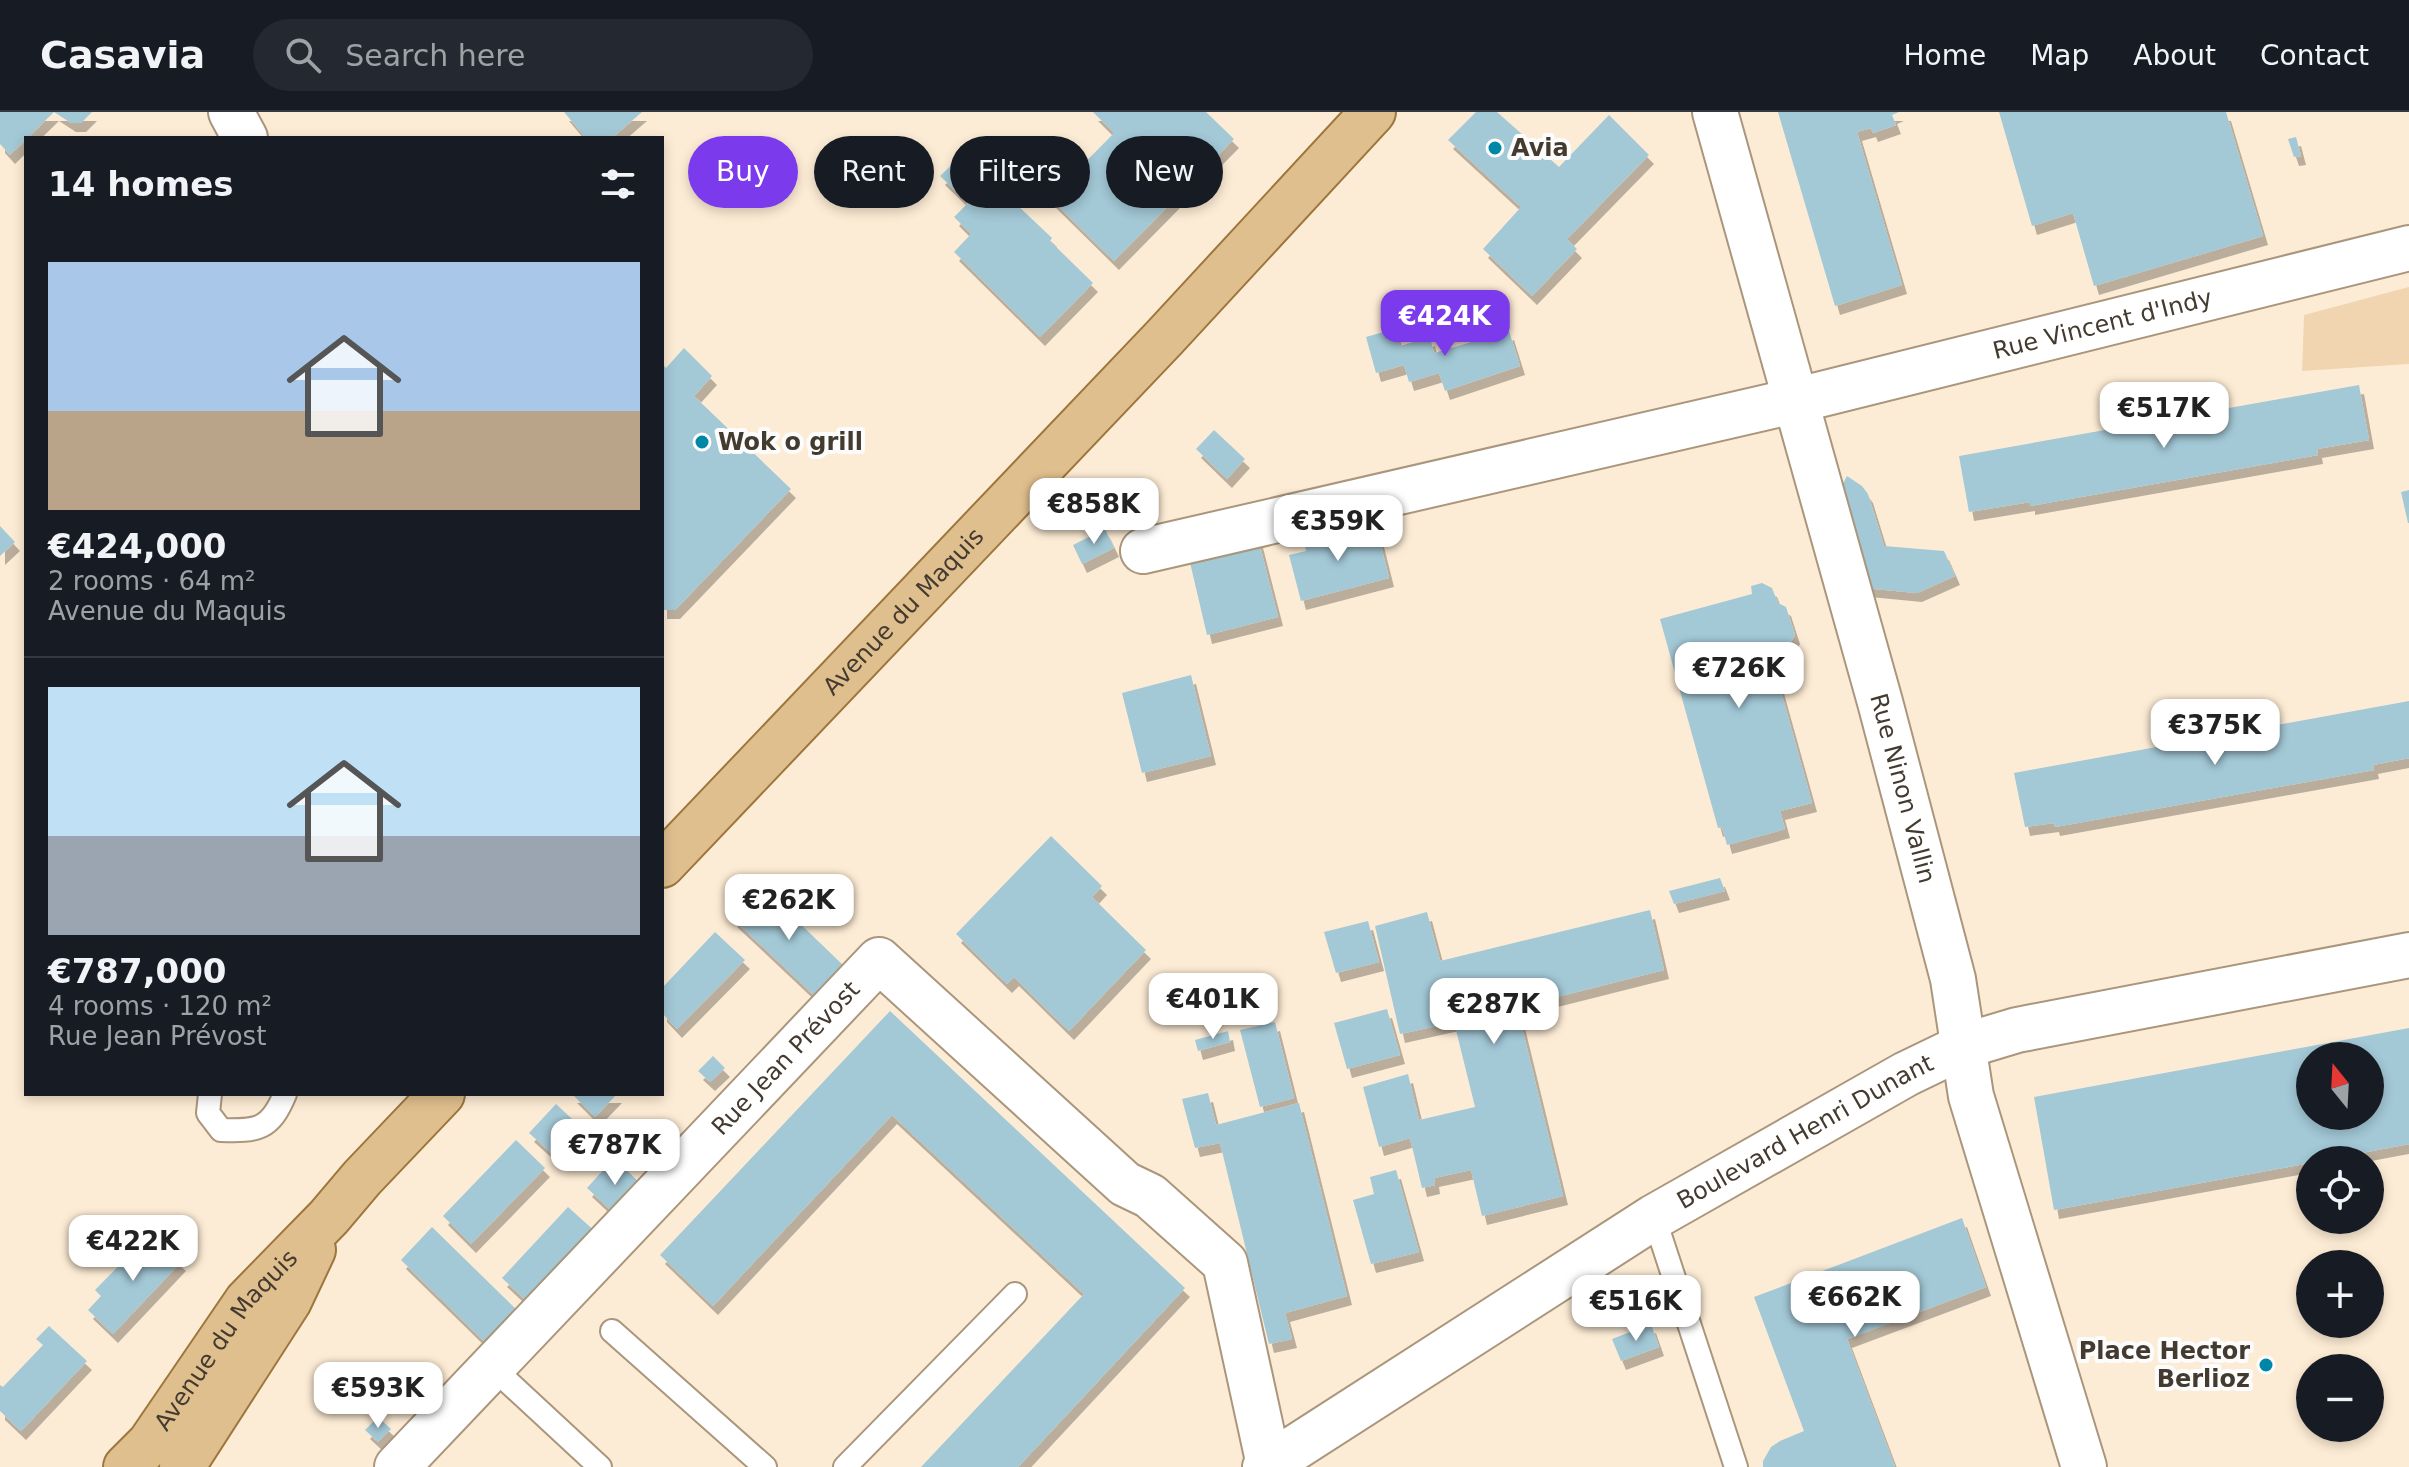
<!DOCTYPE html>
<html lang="en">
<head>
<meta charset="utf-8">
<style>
	body { margin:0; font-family:"DejaVu Sans",sans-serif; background:#242831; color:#f1f3f6; height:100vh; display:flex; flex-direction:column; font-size:30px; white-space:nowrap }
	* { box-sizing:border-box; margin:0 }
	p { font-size:26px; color:#9ea1a6 }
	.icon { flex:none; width:44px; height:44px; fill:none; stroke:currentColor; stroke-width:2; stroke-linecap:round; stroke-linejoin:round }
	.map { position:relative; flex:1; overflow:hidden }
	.panel { position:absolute; left:24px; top:24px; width:640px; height:960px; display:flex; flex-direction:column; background:#171b24; border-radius:0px; box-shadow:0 4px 12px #0003 }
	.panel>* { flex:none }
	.banner { position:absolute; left:688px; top:24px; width:760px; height:72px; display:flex; gap:16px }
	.needle { width:52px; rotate:342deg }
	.buttons { position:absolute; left:2296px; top:930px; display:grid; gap:16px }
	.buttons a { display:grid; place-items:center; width:88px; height:88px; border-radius:50%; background:#171b24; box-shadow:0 4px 12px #0003; font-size:40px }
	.price { position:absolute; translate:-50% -68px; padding:0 18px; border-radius:16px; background:#fff; color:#222; font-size:26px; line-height:52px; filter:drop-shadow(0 2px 4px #0008) }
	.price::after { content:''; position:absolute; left:50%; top:48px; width:24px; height:18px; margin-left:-12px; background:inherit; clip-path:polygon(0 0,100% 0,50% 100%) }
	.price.current { background:#7c3aed; color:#fff }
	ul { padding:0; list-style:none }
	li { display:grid; align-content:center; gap:16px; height:424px; padding:0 24px }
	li+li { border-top:2px solid #363941 }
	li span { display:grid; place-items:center; height:248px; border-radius:0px; color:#555 }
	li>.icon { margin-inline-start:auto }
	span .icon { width:144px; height:144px; fill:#fffc; stroke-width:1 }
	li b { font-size:34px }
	h2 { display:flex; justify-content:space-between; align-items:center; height:96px; padding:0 24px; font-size:34px }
	.tag { padding:0 28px; border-radius:36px; background:#171b24; box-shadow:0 4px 12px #0003; font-size:28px; line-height:72px }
	.tag.current { background:#7c3aed; color:#fff }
	header { display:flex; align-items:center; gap:48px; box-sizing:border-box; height:112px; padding:0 40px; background:#171b24; border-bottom:2px solid #363941 }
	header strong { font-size:38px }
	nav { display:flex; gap:44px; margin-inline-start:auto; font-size:28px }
	.search { width:560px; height:72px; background:#242831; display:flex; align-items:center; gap:20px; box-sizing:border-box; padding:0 28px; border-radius:44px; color:#9ea1a6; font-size:30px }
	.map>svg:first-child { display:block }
	.green { fill:#f1d5b0 }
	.building { fill:#a3c8d6; fill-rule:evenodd; filter:url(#shadow) }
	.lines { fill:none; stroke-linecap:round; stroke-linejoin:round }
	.lane-casing { stroke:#aa967c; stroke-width:26 }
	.street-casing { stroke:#aa967c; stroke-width:48 }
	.primary-casing { stroke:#9c763c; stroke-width:48 }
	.lane { stroke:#fff; stroke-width:22 }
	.street { stroke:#fff; stroke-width:44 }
	.primary { stroke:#e0bf8e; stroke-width:44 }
	.poi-dot { fill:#0086a7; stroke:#fcfcfc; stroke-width:3 }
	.labels { text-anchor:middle; stroke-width:8; stroke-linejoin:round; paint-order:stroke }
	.poi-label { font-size:24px; font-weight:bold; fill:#443b30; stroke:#fcfcfc; text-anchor:start }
	.street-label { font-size:24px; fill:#443b30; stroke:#fcfcfc }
</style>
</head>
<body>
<header>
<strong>Casavia</strong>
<div class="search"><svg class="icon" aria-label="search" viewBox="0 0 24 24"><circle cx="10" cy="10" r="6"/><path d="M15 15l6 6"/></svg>Search here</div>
<nav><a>Home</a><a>Map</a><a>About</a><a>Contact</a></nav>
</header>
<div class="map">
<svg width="2409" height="1355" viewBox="0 0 2409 1355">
	<defs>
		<filter id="shadow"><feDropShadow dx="5" dy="9" stdDeviation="0" flood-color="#0004"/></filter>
	</defs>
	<rect width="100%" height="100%" fill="#fdecd5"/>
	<path class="green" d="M2409,175V252L2302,259L2304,203Z"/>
	<path class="building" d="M0,0H92L81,11H71L54,0L10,43L0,32Z
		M564,0H642L612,26H586Z
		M1093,0H1206L1234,27L1114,149L1050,86L1114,21Z
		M1476,0H1497L1559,55L1609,3L1649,43L1567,127L1577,137L1532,184L1483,137L1521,95L1448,28Z
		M1778,0H1899L1892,3L1896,13L1873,21L1871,16L1857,20L1902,173L1835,194Z
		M1999,0H2226L2263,124L2094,174L2073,101L2032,114Z
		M2296,25L2301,44L2294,45L2288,27Z
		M963,42L1052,126L1050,129L1093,171L1040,225L954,140L971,122L954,105L968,91L940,64Z
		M1394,217L1400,234L1430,225L1434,241L1509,219L1520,254L1445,279L1439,261L1409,270L1404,253L1376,261L1366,225Z
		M684,236L712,264L694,284L791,377L675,498H662V252L666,256Z
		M2359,273L2369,328L2317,337L2318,343L2030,394V390L1969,400L1959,344Z
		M1214,318L1245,347L1227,367L1196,337Z
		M1847,364L1862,374L1868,382L1884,434L1944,439L1955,464L1917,481L1865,476L1839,379Z
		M2409,378V411H2408L2401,380Z
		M0,414L15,430L0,444Z
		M1358,415L1361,425L1378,422L1389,466L1301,489L1289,443L1306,439L1304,428Z
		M1105,417L1114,436L1082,452L1073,433Z
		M1257,423L1278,505L1207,523L1188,442Z
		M1762,471L1772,476L1778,491L1786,495L1795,523L1788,534L1770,540L1812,691L1780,699L1785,717L1727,733L1722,715L1718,716L1660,507L1752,482L1751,474Z
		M1191,563L1211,644L1142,661L1122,581Z
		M2409,589V646L2373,653L2374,658L2055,715L2054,711L2025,715L2014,661Z
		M1051,724L1102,774L1092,785L1146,838L1069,919L1014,865L1007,872L956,822Z
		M1720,766L1725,779L1674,792L1669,779Z
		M761,774L846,856L817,886L732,806Z
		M1650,798L1664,858L1517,895L1563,1084L1482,1104L1471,1058L1434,1066L1435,1073L1422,1076L1410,1026L1379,1035L1363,975L1408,962L1419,1008L1475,995L1454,910L1400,922L1375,814L1427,800L1440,849Z
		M1368,809L1379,850L1336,861L1324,820Z
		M715,820L745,848L677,917L662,901V876Z
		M1387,897L1400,943L1347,957L1334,911Z
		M890,899L1185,1176L1018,1355H921L1084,1182L892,1003L713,1194L660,1143Z
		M1275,910L1294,986L1260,995L1240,918Z
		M2409,916V1032L2324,1048H2310V1051L2054,1098L2034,985ZM2310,944H2370V1004H2310Z
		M1228,919L1230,930L1198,939L1195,928Z
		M713,944L725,956L710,970L698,959Z
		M1208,981L1216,1013L1299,991L1347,1184L1285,1201L1292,1227L1269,1232L1220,1031L1195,1036L1182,987Z
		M572,982H617L595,1005Z
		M556,992L585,1019L558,1047L529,1021Z
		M516,1028L545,1056L471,1132L443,1104Z
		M614,1046L643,1074L616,1103L587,1076Z
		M1396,1058L1419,1140L1371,1152L1353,1088L1374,1082L1370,1065Z
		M568,1095L598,1122L531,1193L502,1166Z
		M1962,1106L1986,1175L1847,1227L1895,1355H1763V1349L1771,1335L1780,1329L1804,1319L1754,1185Z
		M432,1115L520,1201L488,1233L401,1148Z
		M150,1122L181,1150L113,1222L88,1198L101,1184L95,1178Z
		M1651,1212L1659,1235L1621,1249L1612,1227Z
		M49,1214L87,1249L21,1319L0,1299V1273L3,1275L43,1233L36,1227Z
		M378,1305L391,1317L378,1330L365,1318Z"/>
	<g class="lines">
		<g class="lane-casing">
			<path id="lane" d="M210,982L208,1001L221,1018C258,1019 270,1018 285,982
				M1654,1105L1736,1355
				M612,1219L765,1355
				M492,1255L600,1355
				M845,1355L1015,1182"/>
		</g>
		<g class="street-casing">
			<g id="street">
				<path d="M231,0L245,26"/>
				<path id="s1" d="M1715,0L1880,590L1953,867L1971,984L2084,1355"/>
				<path id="s2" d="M1143,439L1798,288L2409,136"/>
				<path id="s3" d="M397,1355L879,848L1125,1072L1150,1084L1225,1151L1269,1353"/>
				<path id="s4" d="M1265,1355L1654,1105L1906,962L1964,934L2017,918L2409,843"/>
			</g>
		</g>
		<g class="primary-casing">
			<g id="primary">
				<path id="s5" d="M662,753L1165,225L1373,0"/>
				<path id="s6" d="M126,1355L150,1331L247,1189L329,1105L362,1066L442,982"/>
				<path d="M182,1355L289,1189L313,1138"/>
			</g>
		</g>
		<use href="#lane" class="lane"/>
		<use href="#street" class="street"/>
		<use href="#primary" class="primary"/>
	</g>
	<g class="poi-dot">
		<circle cx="1495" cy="36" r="8"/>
		<circle cx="702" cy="330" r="8"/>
		<circle cx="2266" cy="1253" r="8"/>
	</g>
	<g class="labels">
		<g class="poi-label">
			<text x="1511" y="44">Avia</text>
			<text x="718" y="338">Wok o grill</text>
			<text x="2250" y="1247" text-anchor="end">Place Hector<tspan x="2250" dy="28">Berlioz</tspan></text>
		</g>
		<g class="street-label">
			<text dy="8" stroke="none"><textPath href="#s2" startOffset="986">Rue Vincent d'Indy</textPath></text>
			<text dy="8" stroke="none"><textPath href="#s5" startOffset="350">Avenue du Maquis</textPath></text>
			<text dy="8" stroke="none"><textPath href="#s1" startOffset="702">Rue Ninon Vallin</textPath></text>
			<text dy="8" stroke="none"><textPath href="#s3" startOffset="564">Rue Jean Prévost</textPath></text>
			<text dy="8" stroke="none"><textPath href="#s4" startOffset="636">Boulevard Henri Dunant</textPath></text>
			<text dy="8" stroke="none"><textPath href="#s6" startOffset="162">Avenue du Maquis</textPath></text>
		</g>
	</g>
</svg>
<div class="buttons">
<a><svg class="needle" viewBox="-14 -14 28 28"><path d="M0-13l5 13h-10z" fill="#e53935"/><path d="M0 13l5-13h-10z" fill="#9ea1a6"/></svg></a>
<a><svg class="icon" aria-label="locate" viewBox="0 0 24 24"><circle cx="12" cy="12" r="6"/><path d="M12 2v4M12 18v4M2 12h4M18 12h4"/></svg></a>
<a>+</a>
<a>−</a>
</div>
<b class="price current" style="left:1445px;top:246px">€424K</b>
<b class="price" style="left:2164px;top:338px">€517K</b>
<b class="price" style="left:1094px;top:434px">€858K</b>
<b class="price" style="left:1338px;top:451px">€359K</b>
<b class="price" style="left:1739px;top:598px">€726K</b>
<b class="price" style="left:2215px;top:655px">€375K</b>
<b class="price" style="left:789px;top:830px">€262K</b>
<b class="price" style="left:1213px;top:929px">€401K</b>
<b class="price" style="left:1494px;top:934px">€287K</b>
<b class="price" style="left:615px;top:1075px">€787K</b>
<b class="price" style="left:133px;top:1171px">€422K</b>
<b class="price" style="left:1855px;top:1227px">€662K</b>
<b class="price" style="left:1636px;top:1231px">€516K</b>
<b class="price" style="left:378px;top:1318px">€593K</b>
<div class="banner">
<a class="tag current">Buy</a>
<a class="tag">Rent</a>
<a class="tag">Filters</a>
<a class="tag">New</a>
</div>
<section class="panel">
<h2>14 homes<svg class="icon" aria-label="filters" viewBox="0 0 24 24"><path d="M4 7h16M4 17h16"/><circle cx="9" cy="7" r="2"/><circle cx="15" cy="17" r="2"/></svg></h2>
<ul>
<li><span style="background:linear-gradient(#a9c7e8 60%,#b9a48a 0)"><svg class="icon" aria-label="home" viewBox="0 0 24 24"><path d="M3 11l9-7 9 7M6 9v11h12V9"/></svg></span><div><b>€424,000</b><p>2 rooms · 64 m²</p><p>Avenue du Maquis</p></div></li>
<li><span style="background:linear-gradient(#bfe0f5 60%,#9aa5b1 0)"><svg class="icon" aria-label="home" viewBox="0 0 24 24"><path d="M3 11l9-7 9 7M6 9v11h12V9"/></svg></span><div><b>€787,000</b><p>4 rooms · 120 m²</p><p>Rue Jean Prévost</p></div></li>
</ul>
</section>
</div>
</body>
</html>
